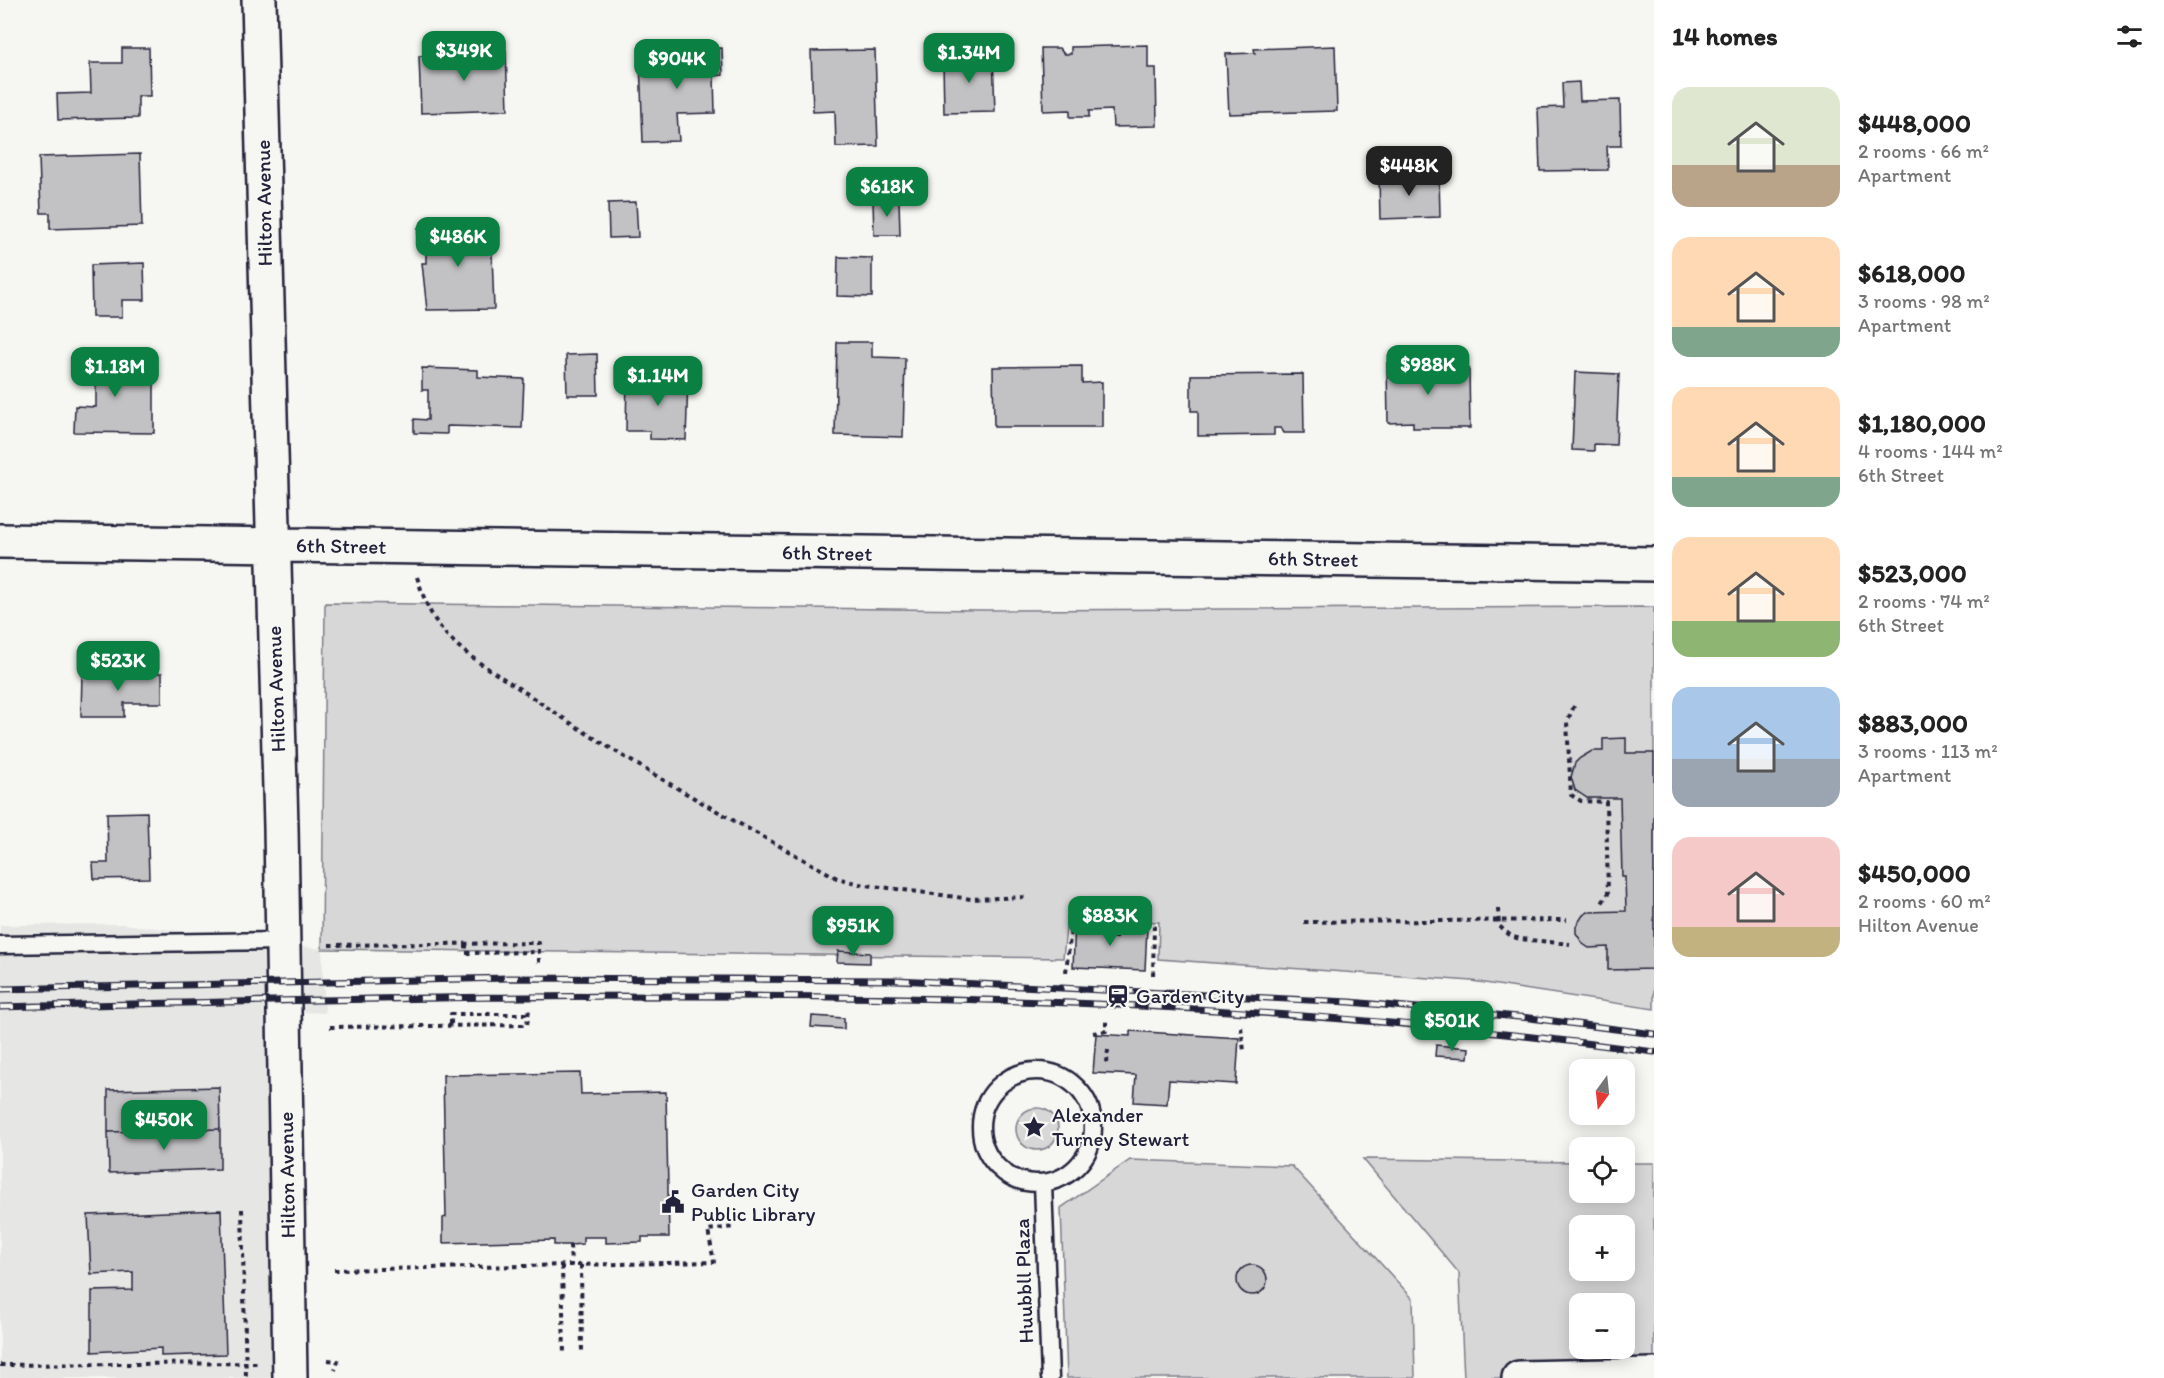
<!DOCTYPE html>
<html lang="en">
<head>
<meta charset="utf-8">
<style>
	body { margin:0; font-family:Itim,sans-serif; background:#f2f2f2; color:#222; height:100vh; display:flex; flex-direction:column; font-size:22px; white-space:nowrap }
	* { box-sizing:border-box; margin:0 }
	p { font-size:20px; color:#767676 }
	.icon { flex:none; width:33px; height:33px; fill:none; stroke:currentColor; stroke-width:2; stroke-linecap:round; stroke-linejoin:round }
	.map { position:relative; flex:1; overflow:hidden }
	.sheet { display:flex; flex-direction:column; background:#fff; width:510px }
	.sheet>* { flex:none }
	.needle { width:39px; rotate:195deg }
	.buttons { position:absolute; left:1569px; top:1059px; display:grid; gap:12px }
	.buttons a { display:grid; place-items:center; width:66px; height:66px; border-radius:12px; background:#fff; box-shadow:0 3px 15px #0003; font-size:30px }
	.price { position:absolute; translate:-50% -51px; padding:0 14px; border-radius:12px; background:#0b8043; color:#fff; font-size:20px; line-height:39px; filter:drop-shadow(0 2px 3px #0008) }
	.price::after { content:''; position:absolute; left:50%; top:36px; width:18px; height:14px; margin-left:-9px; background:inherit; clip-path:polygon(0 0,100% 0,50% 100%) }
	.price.selected { background:#222; color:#fff }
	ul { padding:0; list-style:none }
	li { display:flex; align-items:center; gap:18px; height:150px; padding:0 18px }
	li span { display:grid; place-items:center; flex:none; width:168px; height:120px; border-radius:18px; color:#555 }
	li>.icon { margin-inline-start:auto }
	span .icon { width:72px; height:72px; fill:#fffc; stroke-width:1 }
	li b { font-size:26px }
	h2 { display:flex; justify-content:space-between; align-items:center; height:72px; padding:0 18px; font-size:26px }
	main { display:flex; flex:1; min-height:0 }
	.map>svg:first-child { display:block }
	.built { fill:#e6e6e4 }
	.green { fill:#d7d7d7; stroke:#7c7c89; stroke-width:1.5; fill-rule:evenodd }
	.building { fill:#c2c2c4; stroke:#22223b; stroke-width:1.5 }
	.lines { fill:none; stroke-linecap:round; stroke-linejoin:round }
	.service-casing { stroke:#22223b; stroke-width:21 }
	.minor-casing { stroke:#22223b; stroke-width:38 }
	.tertiary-casing { stroke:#22223b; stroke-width:38 }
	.path { stroke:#22223b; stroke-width:4; stroke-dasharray:4.5 4.5; stroke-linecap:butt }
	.service { stroke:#f6f6f2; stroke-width:16 }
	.minor { stroke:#f6f6f2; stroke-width:33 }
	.tertiary { stroke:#f6f6f2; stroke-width:33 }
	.rail-casing { stroke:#22223b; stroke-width:7 }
	.rail { stroke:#f6f6f2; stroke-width:4.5; stroke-dasharray:14; stroke-linecap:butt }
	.labels { text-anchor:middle; stroke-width:4.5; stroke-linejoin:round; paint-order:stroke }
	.street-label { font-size:21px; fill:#22223b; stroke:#f6f6f2 }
	.poi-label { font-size:21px; fill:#22223b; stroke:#f6f6f2; text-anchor:start }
</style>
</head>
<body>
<main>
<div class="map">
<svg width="1654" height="1378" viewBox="0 0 1654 1378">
	<rect width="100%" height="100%" fill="#f6f6f2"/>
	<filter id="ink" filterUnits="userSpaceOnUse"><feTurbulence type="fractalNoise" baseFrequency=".0167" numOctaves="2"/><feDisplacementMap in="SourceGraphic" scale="12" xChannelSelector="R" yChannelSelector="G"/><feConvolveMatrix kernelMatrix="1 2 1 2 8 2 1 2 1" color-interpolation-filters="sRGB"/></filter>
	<g filter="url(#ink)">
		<path class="built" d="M123,924L322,949L325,1013L279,1011L290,1378H0V925Z"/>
		<path class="green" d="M325,603L983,610L1654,607V1009L1472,981L1158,959L1159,922L1067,918L1063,958L322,949Z
			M1016 1129a21 21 0 1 1 42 0a21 21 0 1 1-42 0Z
			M1363,1159L1579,1162L1580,1192H1624L1625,1163H1654V1378H1464L1459,1273ZM1580,1226H1624V1270H1580ZM1580,1304H1624V1348H1580Z
			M1130,1160L1292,1166L1413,1299L1415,1378H1067L1061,1208Z"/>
		<path class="building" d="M1148,45V68H1156L1157,126L1113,127L1112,110L1089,111V117H1070V110L1043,111L1041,48H1059L1064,54H1071V47Z
			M1335,46L1337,111L1229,114L1226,54L1255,53L1254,49Z
			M122,48H149L150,96H138V118L58,120L57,94L91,93L90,63H122Z
			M722,48L723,75L714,76L715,113L677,114L679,141L643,142L640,60L668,59V49Z
			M875,50L878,146L836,147L835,111L813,112L811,51Z
			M506,51L508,110L421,113L419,56Z
			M993,54L995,112L944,113L943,62L949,56Z
			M1579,82L1580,101L1620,100L1621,146H1607L1608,170L1540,171L1538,108L1563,107L1562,83Z
			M140,154L142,226L50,229V213H41L39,157Z
			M1439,175L1440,217L1380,219L1379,177Z
			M899,200L900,235H874L873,201Z
			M636,202L638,237L609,238L608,203Z
			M491,226L494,309L427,310L422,263H426V247H418V228Z
			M838,257L872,258V297L837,296Z
			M144,263L145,300H122V317H92L91,265Z
			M837,342H872V357L905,358L903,437L835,435Z
			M83,352H123V379L154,380V433L74,432L75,406L96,407V378H83Z
			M597,354L598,395H567L566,355Z
			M1420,362V369H1469L1470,428H1413V422L1388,423L1387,363Z
			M1082,366V383L1102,382V427H994L993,367Z
			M422,368L478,370V377L524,379L522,428L447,426V434L414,433V419L428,420V390H422Z
			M1575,372L1619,374L1616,445L1594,444V451L1572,450Z
			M1303,374L1304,433H1284L1281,428H1274V435L1198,436V411H1191V375Z
			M627,376L688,378L686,440L650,439V431H626Z
			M82,672L162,673V703H124V717H81Z
			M1626,738V753H1654V969L1608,970V947L1589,948L1583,944L1576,933V926L1583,915L1588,912L1626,911L1625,877H1622L1620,798H1587L1575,790L1571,777L1575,763L1580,758L1592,751H1603V739Z
			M147,812L149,878L94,879L93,863H108L107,813Z
			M1075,923L1147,927L1145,970L1073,967Z
			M838,951L870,953V963L837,962Z
			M812,1016L844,1018V1029L811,1027Z
			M1130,1031L1239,1038L1236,1084L1169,1080L1167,1104L1134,1102L1136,1075L1093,1073L1096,1034L1130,1036Z
			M1436,1045L1469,1048L1468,1058L1435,1056Z
			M580,1073L581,1094L666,1092L669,1237H642V1242L606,1243V1237H583V1244L570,1245H554V1240L443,1243V1218L446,1217L443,1075Z
			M219,1087L220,1129L108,1132V1090Z
			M220,1129V1169L109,1173L108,1132Z
			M221,1210L226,1354L161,1356V1348L92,1352V1291L133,1290V1272L91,1274L88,1215Z
			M1237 1280a15 15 0 1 1 30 0a15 15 0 1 1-30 0Z"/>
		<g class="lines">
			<g class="service-casing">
				<path id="service" d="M0,945L282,941
					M981 1127a56 56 0 1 1 112 0a56 56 0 1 1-112 0Z
					M1043,1183L1050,1378"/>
			</g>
			<g class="minor-casing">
				<path id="minor" d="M259,0L281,827L290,1378
					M0,541L1654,564"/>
			</g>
			<g class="tertiary-casing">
				<path id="tertiary" d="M1519,1378L1654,1375"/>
			</g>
			<path class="path" d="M417,577C424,599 430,616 445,633C468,659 501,676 529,695C627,763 733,820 837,878L859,884L971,899L1028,897
				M1574,706L1567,722L1571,795L1581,801L1606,802L1608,894L1602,903
				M1498,909L1499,926L1511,936L1520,939L1570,944
				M1304,922L1567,920
				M1115,939L1116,931
				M466,944V953L539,952
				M329,945L539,943V964
				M1066,972L1072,920L1154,925L1153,977
				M451,1024V1014H529
				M330,1027L527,1025L529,1009
				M1241,1027L1244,1051
				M1093,1033L1106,1031V1020
				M1107,1063L1108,1050
				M242,1209L246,1378
				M570,1245L571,1266
				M581,1265L582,1355
				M562,1266L564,1355
				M334,1270L714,1262L708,1230L735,1227
				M328,1360L338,1361L335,1370
				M0,1365L257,1363"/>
			<use href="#service" class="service"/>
			<use href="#minor" class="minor"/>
			<use href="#tertiary" class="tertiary"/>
			<g class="rail-casing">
				<path id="rail" d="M0,989L509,978L897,980L1350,1002L1530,1018L1654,1034
					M0,1007C551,995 1106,977 1654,1052"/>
			</g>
			<use href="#rail" class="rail"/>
		</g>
	</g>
	<defs>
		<g id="station-bare" transform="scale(1.8)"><path d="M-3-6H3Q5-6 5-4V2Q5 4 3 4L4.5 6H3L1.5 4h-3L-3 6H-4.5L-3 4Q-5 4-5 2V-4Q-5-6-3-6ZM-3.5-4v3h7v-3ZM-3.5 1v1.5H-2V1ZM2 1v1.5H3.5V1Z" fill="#22223b" stroke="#f6f6f2" stroke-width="2.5" paint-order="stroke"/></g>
		<g id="sight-bare" transform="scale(1.8)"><path d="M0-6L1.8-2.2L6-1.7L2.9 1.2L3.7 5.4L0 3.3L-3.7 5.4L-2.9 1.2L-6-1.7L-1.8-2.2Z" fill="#22223b" stroke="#f6f6f2" stroke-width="2.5" paint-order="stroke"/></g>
		<g id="civic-bare" transform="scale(1.8)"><path d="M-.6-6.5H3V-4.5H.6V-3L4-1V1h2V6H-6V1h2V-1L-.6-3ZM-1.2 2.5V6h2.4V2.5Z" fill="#22223b" stroke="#f6f6f2" stroke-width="2.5" paint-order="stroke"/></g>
	</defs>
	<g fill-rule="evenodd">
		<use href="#station-bare" x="1118" y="996"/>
		<use href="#sight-bare" x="1034" y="1127"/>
		<use href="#civic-bare" x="673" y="1202"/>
	</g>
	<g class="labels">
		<g class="street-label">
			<text transform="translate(264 203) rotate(-91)" y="7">Hilton Avenue</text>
			<text transform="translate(341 546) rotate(1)" y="7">6th Street</text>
			<text transform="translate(827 553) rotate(1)" y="7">6th Street</text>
			<text transform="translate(1313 559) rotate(1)" y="7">6th Street</text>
			<text transform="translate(276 689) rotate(-92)" y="7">Hilton Avenue</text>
			<text transform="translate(287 1175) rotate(-91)" y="7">Hilton Avenue</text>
			<text transform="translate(1024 1281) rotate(-92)" y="7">Huubbll Plaza</text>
		</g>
		<g class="poi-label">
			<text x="1136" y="1003">Garden City</text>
			<text x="1052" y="1122">Alexander<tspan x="1052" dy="24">Turney Stewart</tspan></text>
			<text x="691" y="1197">Garden City<tspan x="691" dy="24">Public Library</tspan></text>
		</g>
	</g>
</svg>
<div class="buttons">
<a><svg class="needle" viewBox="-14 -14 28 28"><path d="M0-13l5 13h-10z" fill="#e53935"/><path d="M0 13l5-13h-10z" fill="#767676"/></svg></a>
<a><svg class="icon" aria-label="locate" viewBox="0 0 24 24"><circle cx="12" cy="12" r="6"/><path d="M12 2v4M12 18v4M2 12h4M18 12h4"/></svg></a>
<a>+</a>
<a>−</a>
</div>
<b class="price" style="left:464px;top:82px">$349K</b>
<b class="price" style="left:969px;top:84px">$1.34M</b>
<b class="price" style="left:677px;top:90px">$904K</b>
<b class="price selected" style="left:1409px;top:197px">$448K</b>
<b class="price" style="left:887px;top:218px">$618K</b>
<b class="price" style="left:458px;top:268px">$486K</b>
<b class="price" style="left:1428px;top:396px">$988K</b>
<b class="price" style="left:115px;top:398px">$1.18M</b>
<b class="price" style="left:658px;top:407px">$1.14M</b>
<b class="price" style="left:118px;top:692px">$523K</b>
<b class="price" style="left:1110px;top:947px">$883K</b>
<b class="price" style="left:853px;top:957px">$951K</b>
<b class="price" style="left:1452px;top:1052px">$501K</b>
<b class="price" style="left:164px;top:1151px">$450K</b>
</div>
<section class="sheet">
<h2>14 homes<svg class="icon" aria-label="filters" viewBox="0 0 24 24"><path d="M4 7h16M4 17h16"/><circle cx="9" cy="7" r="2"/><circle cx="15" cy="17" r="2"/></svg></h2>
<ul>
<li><span style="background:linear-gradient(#dfe7d0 65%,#b9a48a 0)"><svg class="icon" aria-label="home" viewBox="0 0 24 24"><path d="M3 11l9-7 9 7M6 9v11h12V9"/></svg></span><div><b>$448,000</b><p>2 rooms · 66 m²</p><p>Apartment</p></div></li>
<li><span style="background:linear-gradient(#ffd9b3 75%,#7fa58c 0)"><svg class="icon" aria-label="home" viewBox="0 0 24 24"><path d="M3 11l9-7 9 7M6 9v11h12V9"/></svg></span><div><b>$618,000</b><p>3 rooms · 98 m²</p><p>Apartment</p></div></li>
<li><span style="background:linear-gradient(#ffd9b3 75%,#7fa58c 0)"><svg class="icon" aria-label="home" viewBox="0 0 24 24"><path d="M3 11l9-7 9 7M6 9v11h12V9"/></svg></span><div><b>$1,180,000</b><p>4 rooms · 144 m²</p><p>6th Street</p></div></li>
<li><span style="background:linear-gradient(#ffd9b3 70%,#8fb573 0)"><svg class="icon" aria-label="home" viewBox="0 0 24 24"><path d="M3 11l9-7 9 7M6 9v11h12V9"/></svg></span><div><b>$523,000</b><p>2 rooms · 74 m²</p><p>6th Street</p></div></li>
<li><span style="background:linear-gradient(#a9c7e8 60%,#9aa5b1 0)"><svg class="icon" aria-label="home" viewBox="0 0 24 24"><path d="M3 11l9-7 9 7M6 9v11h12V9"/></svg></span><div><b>$883,000</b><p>3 rooms · 113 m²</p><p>Apartment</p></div></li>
<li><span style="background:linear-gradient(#f6c9c9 75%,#c2b280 0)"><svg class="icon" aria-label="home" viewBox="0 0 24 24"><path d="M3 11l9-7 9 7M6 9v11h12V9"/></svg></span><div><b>$450,000</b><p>2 rooms · 60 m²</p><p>Hilton Avenue</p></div></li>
</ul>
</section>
</main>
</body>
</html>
